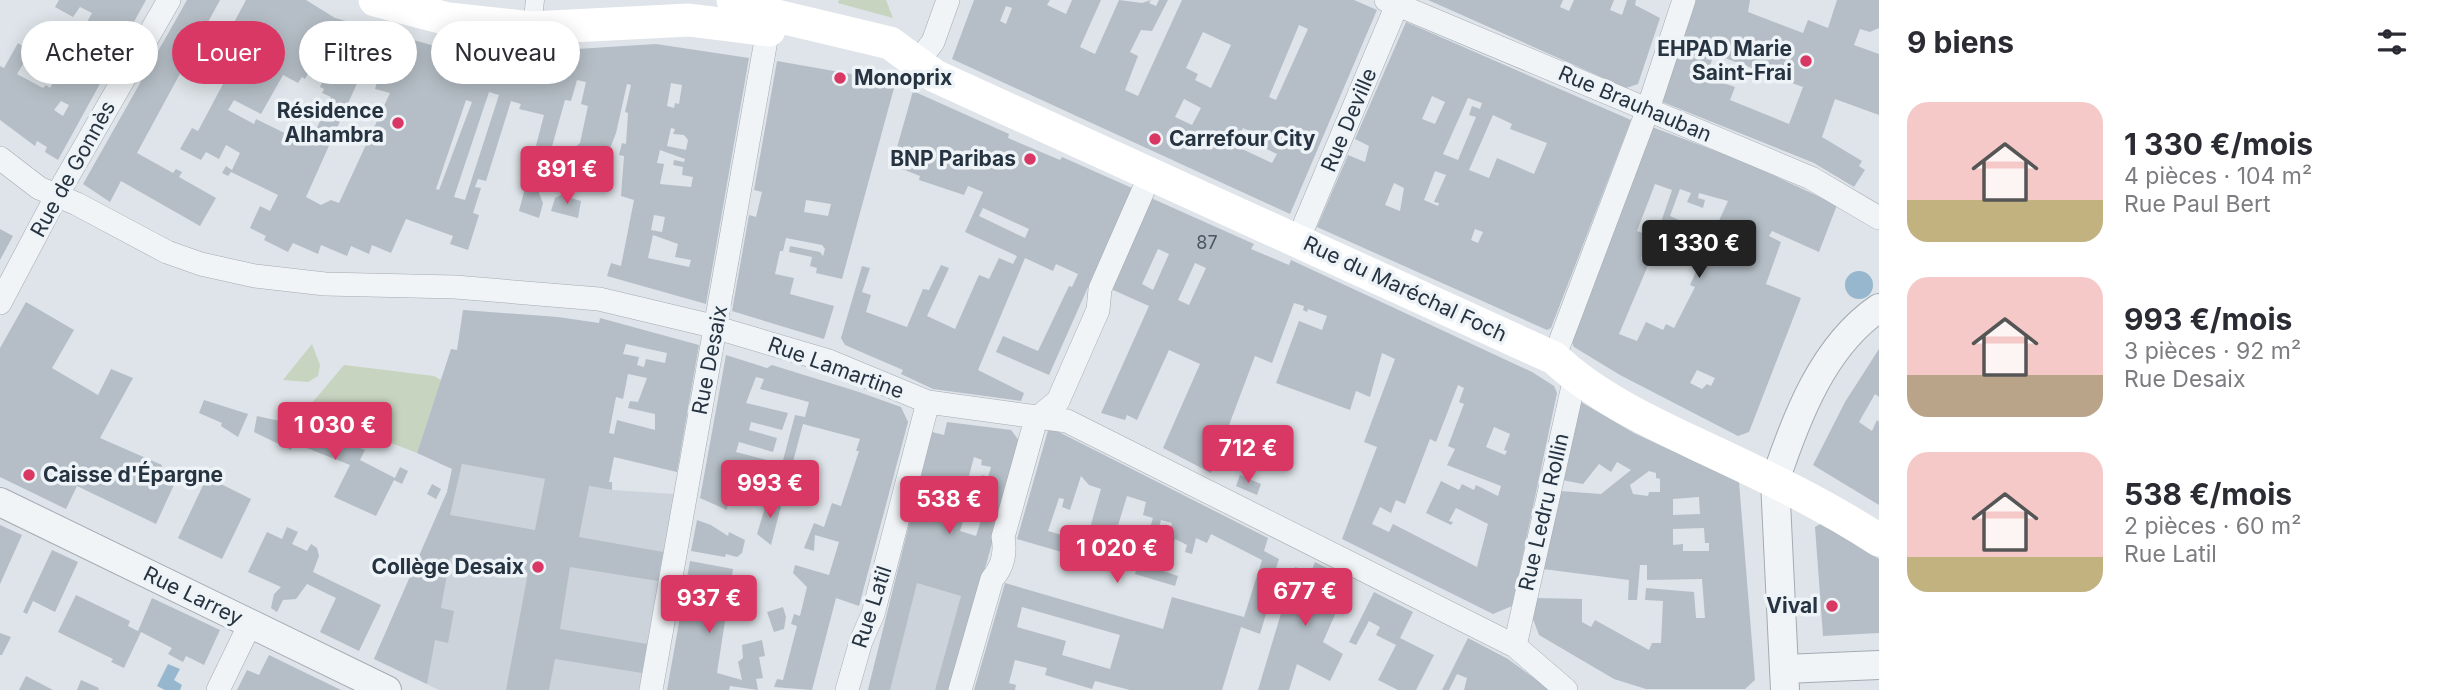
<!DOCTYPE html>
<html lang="fr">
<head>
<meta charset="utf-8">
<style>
	body { margin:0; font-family:Inter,sans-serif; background:#f2f2f3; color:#2b2b33; height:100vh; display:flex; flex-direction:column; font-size:26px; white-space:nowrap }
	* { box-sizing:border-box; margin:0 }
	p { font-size:23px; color:#7c7c81 }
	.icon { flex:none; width:38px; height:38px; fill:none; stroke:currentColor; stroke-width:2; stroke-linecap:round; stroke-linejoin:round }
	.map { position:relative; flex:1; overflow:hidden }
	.details { display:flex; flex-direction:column; background:#fff; width:560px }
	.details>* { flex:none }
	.guide { position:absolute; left:21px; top:21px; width:665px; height:63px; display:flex; gap:14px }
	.price { position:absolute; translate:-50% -60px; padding:0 16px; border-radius:7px; background:#da3864; color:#fff; font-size:23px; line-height:46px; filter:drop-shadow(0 2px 4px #0008) }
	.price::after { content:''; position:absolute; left:50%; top:42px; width:21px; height:16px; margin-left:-10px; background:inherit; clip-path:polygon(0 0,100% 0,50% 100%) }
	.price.current { background:#222; color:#fff }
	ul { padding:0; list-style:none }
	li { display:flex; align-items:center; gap:21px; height:175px; padding:0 28px }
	li span { display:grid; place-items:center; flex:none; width:196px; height:140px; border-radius:21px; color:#555 }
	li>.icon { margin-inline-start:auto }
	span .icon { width:84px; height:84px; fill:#fffc; stroke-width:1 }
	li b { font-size:30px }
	h2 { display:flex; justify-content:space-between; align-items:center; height:84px; padding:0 28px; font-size:30px }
	.pill { padding:0 24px; border-radius:32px; background:#fff; box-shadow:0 4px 18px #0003; font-size:24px; line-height:63px }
	.pill.current { background:#da3864; color:#fff }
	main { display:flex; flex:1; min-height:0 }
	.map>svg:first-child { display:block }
	.built { fill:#ccd3db }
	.green { fill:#c7d4bf }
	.water { fill:#96b7cd }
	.building { fill:#b5bec6; fill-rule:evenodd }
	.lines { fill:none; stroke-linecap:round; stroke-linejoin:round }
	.pedestrian-casing { stroke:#a3abb3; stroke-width:19 }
	.minor-casing { stroke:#a3abb3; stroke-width:24 }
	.tertiary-casing { stroke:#a3abb3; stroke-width:30 }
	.pedestrian { stroke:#f1f4f7; stroke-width:18 }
	.minor { stroke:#f1f4f7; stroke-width:23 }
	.tertiary { stroke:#f1f4f7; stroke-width:28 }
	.secondary { stroke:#fff; stroke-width:33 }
	.poi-dot { fill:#da3864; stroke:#eef3f7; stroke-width:2.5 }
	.labels { text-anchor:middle; stroke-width:7; stroke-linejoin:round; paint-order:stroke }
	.number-label { font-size:18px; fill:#4a5662 }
	.poi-label { font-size:21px; font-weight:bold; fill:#263341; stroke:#eef3f7; text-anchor:end }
	.street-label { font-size:21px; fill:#263341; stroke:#eef3f7 }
</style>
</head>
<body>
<main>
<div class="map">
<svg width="1879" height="690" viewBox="0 0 1879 690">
	<rect width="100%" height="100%" fill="#dee4e9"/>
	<path class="built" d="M462,464L612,490L674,494L639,690H439L374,659L447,492L452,469L461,470Z
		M933,523L993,541L951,690H868L904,546Z"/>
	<path class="green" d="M839,0H886L893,18L838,3Z
		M312,344L320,365L318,376L308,382L283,380Z
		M344,365L434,376L441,380L417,453L306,410Z"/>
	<path class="water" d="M1845 285a14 14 0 1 1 28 0a14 14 0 1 1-28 0Z
		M168,664L180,669L174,680L182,685L180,690H165L157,686Z"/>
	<path class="building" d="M59,0H146L58,160L45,152L47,147L37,141L35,146L0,120V66L4,68L18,43L31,51L17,74L43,88L46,85L50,88L92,13L80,7L73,17L55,7ZM61,101L69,105L63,116L54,110Z
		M187,0H220L137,153L173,173L176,169L182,172L179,177L216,198L200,226L121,181L110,202L83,184Z
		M246,0H306L335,18L449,50L513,53L656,44L749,58L706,304L607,276L611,263L621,266L634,200L621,196L624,156L619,155L622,143L626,144L628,113L625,112L631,85L627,84L616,133L600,174L604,176L600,190L584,186L586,179L569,174L566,167L571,151L580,143L588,106L581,104L586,82L577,80L571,101L565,100L539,193L543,203L539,218L519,211L544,115L519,109L521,104L511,101L486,181L478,179L475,187L481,188L473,213L479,215L468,250L450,244L453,236L406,219L391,253L372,245L369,254L351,246L347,256L321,245L318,254L293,243L288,252L264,240L266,236L250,228L260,206L270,211L278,195L231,172L228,176L222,173L226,166L232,170L240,153L226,145L219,159L206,152L201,160L180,149L192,128L198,131L232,67L215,58ZM318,55L331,62L320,87L324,89L322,93L331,97L309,145L256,119L254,124L228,110L234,100L261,114L283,75L298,83L302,77L305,79ZM363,70L379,75L375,89L390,93L339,203L331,200L321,205L306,197ZM671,83L682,85L679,104L675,103L674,108L667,106ZM489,92L499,95L465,200L454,197ZM466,100L472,102L439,190L436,189ZM671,128L675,129L673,134L684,135L688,140L686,150L667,146ZM660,150L685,159L684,162L674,160L673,165L683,167L682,175L693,177L691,187L660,184L664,164L657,163ZM654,215L665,217L662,232L651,230ZM653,235L678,244L675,257L691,260L689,267L648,258Z
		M974,0H1050L1047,5L1066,14L1072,0H1101L1080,47L1095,54L1119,0L1142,3L1151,0L1149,3L1156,6L1159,0H1168L1152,31L1141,30L1130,52L1138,56L1125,90L1138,96L1182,0H1354L1377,10L1290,214L952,59ZM1006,6L1012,8L1006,24L1000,21ZM1299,25L1308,29L1276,100L1269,97ZM1203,32L1231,45L1211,88L1195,80L1198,74L1186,68ZM1184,99L1201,108L1192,125L1175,117ZM1243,128L1259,136L1256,144L1277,154L1272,163L1242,149L1246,139L1239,136Z
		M1428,0H1563L1560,7L1569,11L1574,0H1614L1610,10L1622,15L1627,0H1636L1635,5L1660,18L1638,84L1626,88Z
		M1695,0H1750L1748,12L1803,33L1808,20L1828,28L1837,0H1879V28L1870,32L1860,29L1854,45L1879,54V115L1835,99L1822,137L1862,161L1859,166L1865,170L1854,187L1814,163L1660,101ZM1714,54L1752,68L1751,72L1758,74L1759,71L1803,87L1789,124L1730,100L1735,87L1706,77Z
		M1406,22L1631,120L1551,328L1547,330L1317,227L1348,155L1365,162L1369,146L1355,139ZM1432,96L1445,102L1435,124L1422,119ZM1468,98L1482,103L1480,109L1472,106L1469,115L1476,117L1458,160L1443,154ZM1493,115L1512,124L1510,129L1547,143L1534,174L1497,158L1489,178L1469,170ZM1435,171L1446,175L1434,202L1439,203L1438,206L1424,200ZM1394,183L1404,188L1400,211L1385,205ZM1475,229L1483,232L1478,243L1471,240Z
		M777,61L891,81L894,88L842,279L816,273L817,268L810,266L812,257L789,252L790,246L820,252L823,256L825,249L822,245L786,238L783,251H780L775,274L794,278L790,294L834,306L824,339L732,311L749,215L756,217L762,192L754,190ZM806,200L831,204L828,216L804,212Z
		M913,91L1009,134L1008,138L1060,160L1062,157L1132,188L1049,375L996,352L1003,336L1038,351L1069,286L1072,287L1078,274L1056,264L1053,271L1025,258L978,370L1024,393L1021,401L933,389L901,374L903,370L845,345L841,338L862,266L870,268L862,292L871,295L866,312L907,327L923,289L929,290L941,265L949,268L927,316L955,329L979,275L989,279L999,258L1013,264L1017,256L965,232L983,192L968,186L964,195L919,180L920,176L892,165ZM983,208L1029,229L1025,238L979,216Z
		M1652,127L1745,162L1837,205L1819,252L1772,231L1769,236L1781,242L1766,284L1801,298L1749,432L1738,436L1620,375L1574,347L1571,340ZM1655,184L1672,190L1661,222L1678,229L1681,221L1670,216L1680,189L1691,193L1687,202L1703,208L1705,200L1698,198L1699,193L1728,201L1690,285L1695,287L1674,328L1666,324L1663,330L1646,322L1637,341L1619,334L1649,263L1641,259L1648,235L1637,231ZM1697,370L1715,378L1711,386L1707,384L1702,389L1690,383Z
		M561,195L581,201L578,218L551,211L555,198Z
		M1151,198L1254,244L1251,249L1289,265L1291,260L1532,372L1554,386L1557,393L1512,606L1493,614L1342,539L1377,447L1364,442L1395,359L1382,353L1370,397L1356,391L1350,410L1276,383L1299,321L1322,330L1327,316L1308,309L1307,312L1303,310L1304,306L1294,303L1272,363L1255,356L1211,473L1163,448L1200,364L1169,350L1137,420L1127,415L1125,420L1101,413L1149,306L1111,289ZM1158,249L1169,254L1153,290L1142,284ZM1195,263L1206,268L1189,305L1178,300ZM1458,385L1464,388L1459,402L1464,404L1448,446L1455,449L1447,465L1501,486L1498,496L1476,485L1474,490L1462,484L1459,490L1441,481L1426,513L1451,525L1453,522L1449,521L1456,508L1488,524L1477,567L1393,524L1389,532L1372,524L1380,507L1391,513L1396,500L1405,504L1430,439L1436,442ZM1494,427L1510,434L1504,450L1507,451L1505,455L1486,447Z
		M0,229L13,236L0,260Z
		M26,302L74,330L52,368L98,395L111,369L133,378L100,438L162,465L161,468L178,476L156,524L77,486L66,509L0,477V348Z
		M463,310L558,317L599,323L600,318L699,345L677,472L614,457L609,482H612V490L589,486L579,537L663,552L658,581L570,567L560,629L647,644L642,673L555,659L549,690H506L528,573L450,558L441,608L454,611L448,643L435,640L427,684L374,659L447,492L452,469L417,453L451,349L457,350ZM626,344L667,353L665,363L646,359L644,367L637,365L639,357L623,354ZM628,374L647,378L638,402L630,401L628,408L655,414V430L617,420L614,434L609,433L616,397L623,399ZM462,464L545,479L535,530L450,515Z
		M1879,349V397L1875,394L1859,422L1872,431L1877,420L1879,422V505L1813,465L1845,402Z
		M726,355L767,368L772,365L859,392L901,407L908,422L859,606L836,598L812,690L774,687L777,679L783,680L797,626L791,624L794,614L800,616L807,587L793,573L795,565L829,575L839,542L815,535L814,551L804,548L814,523L824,527L832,503L841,506L859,451H856L860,439L803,424L786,488L732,474L727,510L700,498ZM756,377L764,379L760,389L809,402L805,417L795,415L782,464L736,452L739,442L773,452L777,438L749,430L751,422L782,430L788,413L746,403Z
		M204,400L248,414L238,437L221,426L222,423L199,413Z
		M1581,402L1634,433L1739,482L1755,680L1745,689H1646L1614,679L1539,635L1533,619L1537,598L1582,599V622L1591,627L1595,620L1649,650L1652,643H1661L1663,601L1645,600L1646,588L1694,592L1696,618H1705L1702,579L1647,580V565H1640L1637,600H1628L1629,580L1543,569L1560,491L1601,494L1631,470L1617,462L1611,472L1599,464L1583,484L1562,480ZM1649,471L1656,473V478L1660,479V492H1649L1648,496L1633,494L1630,485ZM1699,497L1700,514L1673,515V499ZM1704,528L1705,543H1709V551H1683V544L1673,545V529Z
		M257,416L303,426L365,450L360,460L395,478L376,516L334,497L350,465L294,443L291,450L254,432Z
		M947,422L1011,430L1020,442L951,690H935L961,596L917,583L890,690H868L932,432L944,435ZM974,457L982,460L981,465L991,467L988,477L982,475L977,498L964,495ZM965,515L981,520L976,536L960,531Z
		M1049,427L1268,538L1264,551L1279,559L1268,593L1272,594L1260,634L1241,627L1222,690H1130L1095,681L1092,689L1045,675L1047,668L1015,660L1009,683L1016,685L1015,690H974L1005,583L1163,629L1172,597L1244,617L1262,560L1211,534L1207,543L1196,538L1192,554L1185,552L1187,545L1175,539L1173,547L1165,544L1172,523L1161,520L1155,543L1164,546L1157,569L1178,576L1175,586L1135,574L1153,518L1143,515L1146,502L1127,496L1116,532L1105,528L1096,562L1017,539ZM1081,476L1089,485L1101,489L1086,542L1048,531L1059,498L1064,499L1062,507L1070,510ZM1022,607L1120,635L1110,669L1062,655L1066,641L1017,627Z
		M400,467L408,471L402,484L394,480Z
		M1240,475L1261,484L1257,495L1236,486Z
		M207,477L251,499L222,559L178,538Z
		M432,484L441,489L436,499L427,494Z
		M768,498L782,502L771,545L757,534Z
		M697,520L711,525L728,536L729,532L745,540L742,553L737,557L726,554L725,557L691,551Z
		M1822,523L1879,559V633L1823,636L1815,527Z
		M0,525L22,535L0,584Z
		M287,527L298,532L292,544L307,551L311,544L317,548L319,556L313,572L381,605L359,651L320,632L336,598L307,584L296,599L283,600L277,612L271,608L274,594L281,587L248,572L267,532L282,539Z
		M52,550L78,562L55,612L33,601L27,614L23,612Z
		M690,561L733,569L717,673L742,680L738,662L743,658L742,645L762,640L765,656L759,657L763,678L756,679L758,690L730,686L729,690H667Z
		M1315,562L1350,580L1323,642L1343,654L1330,681L1297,664L1289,690H1258L1295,567L1311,572Z
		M1374,592L1413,612L1400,638L1434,655L1416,690H1398L1378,680L1396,645L1376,635L1380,627L1369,621L1356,645L1349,642Z
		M76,595L130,621L128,626L138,631L152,598L220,630L204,665L186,656L183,662L168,654L172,648L141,632L124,668L111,662L113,659L58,632Z
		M783,607L786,617L784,629L774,632L767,612Z
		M0,633L11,637L2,655H0Z
		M1468,638L1508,659L1550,690H1464L1467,678L1457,674L1449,690H1442Z
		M269,655L308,674L341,690H237L247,670L259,675Z
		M26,676L53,690H19Z
		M81,680L99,688L98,690H77Z"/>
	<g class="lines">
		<g class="pedestrian-casing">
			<path id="pedestrian" d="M532,28L535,0"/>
		</g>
		<g class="minor-casing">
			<path id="minor" d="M1386,0L1811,178L1879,218
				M918,61L933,42L948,0
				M0,158L39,188L77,204L167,252L201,264L255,276L325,284L455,287L599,299L704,324L829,361L928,402L1067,421L1515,646L1566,690
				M1298,240L1399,0
				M0,303L57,195L169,0
				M1554,358L1648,109L1684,0
				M1515,646L1575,377
				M218,690L250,624
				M651,690L768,29
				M847,690L861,641L873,614L928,402
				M960,690L992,579C1003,567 1006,553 1003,537L1036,419L1058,401L1098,310L1100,289L1150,175"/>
		</g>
		<g class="tertiary-casing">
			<path id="tertiary" d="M0,502L387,690
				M1785,669L1879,665
				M1785,690L1775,481C1796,418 1823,346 1879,308"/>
		</g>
		<use href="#pedestrian" class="pedestrian"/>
		<use href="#minor" class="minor"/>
		<use href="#tertiary" class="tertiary"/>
		<path class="secondary" d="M375,0L448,19L532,28L689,20L769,30
			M733,0L743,8L890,43L935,76L1554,358C1597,398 1652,423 1705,448C1765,476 1823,504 1879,540"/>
	</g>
	<g class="poi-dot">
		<circle cx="1806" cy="61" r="7"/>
		<circle cx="840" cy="78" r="7"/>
		<circle cx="398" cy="123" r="7"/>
		<circle cx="1155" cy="139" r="7"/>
		<circle cx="1030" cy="159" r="7"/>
		<circle cx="29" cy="475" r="7"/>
		<circle cx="538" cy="567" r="7"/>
		<circle cx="1832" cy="606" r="7"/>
	</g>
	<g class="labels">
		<g class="number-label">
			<text x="1207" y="249">87</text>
		</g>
		<g class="poi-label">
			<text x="1792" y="56">EHPAD Marie<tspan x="1792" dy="24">Saint-Frai</tspan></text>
			<text x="854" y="85" text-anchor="start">Monoprix</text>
			<text x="384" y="118">Résidence<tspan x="384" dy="24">Alhambra</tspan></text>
			<text x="1169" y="146" text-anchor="start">Carrefour City</text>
			<text x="1016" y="166">BNP Paribas</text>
			<text x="43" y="482" text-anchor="start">Caisse d'Épargne</text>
			<text x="524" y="574">Collège Desaix</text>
			<text x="1818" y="613">Vival</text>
		</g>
		<g class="street-label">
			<text transform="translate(1635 104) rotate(23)" y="7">Rue Brauhauban</text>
			<text transform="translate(1349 120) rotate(-67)" y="7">Rue Deville</text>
			<text transform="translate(73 169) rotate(-61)" y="7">Rue de Gonnès</text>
			<text transform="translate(1405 289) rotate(25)" y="7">Rue du Maréchal Foch</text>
			<text transform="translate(710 360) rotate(-79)" y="7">Rue Desaix</text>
			<text transform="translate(836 368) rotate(20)" y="7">Rue Lamartine</text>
			<text transform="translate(1544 512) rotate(-77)" y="7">Rue Ledru Rollin</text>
			<text transform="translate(193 596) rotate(26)" y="7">Rue Larrey</text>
			<text transform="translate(872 607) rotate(-72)" y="7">Rue Latil</text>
		</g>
	</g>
</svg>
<b class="price" style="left:567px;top:206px">891 €</b>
<b class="price current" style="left:1699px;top:280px">1 330 €</b>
<b class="price" style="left:335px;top:462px">1 030 €</b>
<b class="price" style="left:1248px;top:485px">712 €</b>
<b class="price" style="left:770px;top:520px">993 €</b>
<b class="price" style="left:949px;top:536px">538 €</b>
<b class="price" style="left:1117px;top:585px">1 020 €</b>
<b class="price" style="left:1305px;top:628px">677 €</b>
<b class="price" style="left:709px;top:635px">937 €</b>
<div class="guide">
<a class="pill">Acheter</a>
<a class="pill current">Louer</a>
<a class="pill">Filtres</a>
<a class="pill">Nouveau</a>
</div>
</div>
<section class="details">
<h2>9 biens<svg class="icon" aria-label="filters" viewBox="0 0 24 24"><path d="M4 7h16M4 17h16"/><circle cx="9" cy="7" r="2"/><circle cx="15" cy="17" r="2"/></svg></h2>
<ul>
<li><span style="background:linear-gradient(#f6c9c9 70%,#c2b280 0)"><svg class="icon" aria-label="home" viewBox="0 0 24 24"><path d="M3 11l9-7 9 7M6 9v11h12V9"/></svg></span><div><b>1 330 €/mois</b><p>4 pièces · 104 m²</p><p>Rue Paul Bert</p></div></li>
<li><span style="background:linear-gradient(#f6c9c9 70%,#b9a48a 0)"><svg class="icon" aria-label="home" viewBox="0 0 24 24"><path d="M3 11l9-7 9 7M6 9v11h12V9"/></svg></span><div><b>993 €/mois</b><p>3 pièces · 92 m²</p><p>Rue Desaix</p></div></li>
<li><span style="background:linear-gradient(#f6c9c9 75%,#c2b280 0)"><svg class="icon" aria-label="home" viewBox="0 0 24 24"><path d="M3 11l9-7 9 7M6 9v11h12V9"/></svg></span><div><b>538 €/mois</b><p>2 pièces · 60 m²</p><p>Rue Latil</p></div></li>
</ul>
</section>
</main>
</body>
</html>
